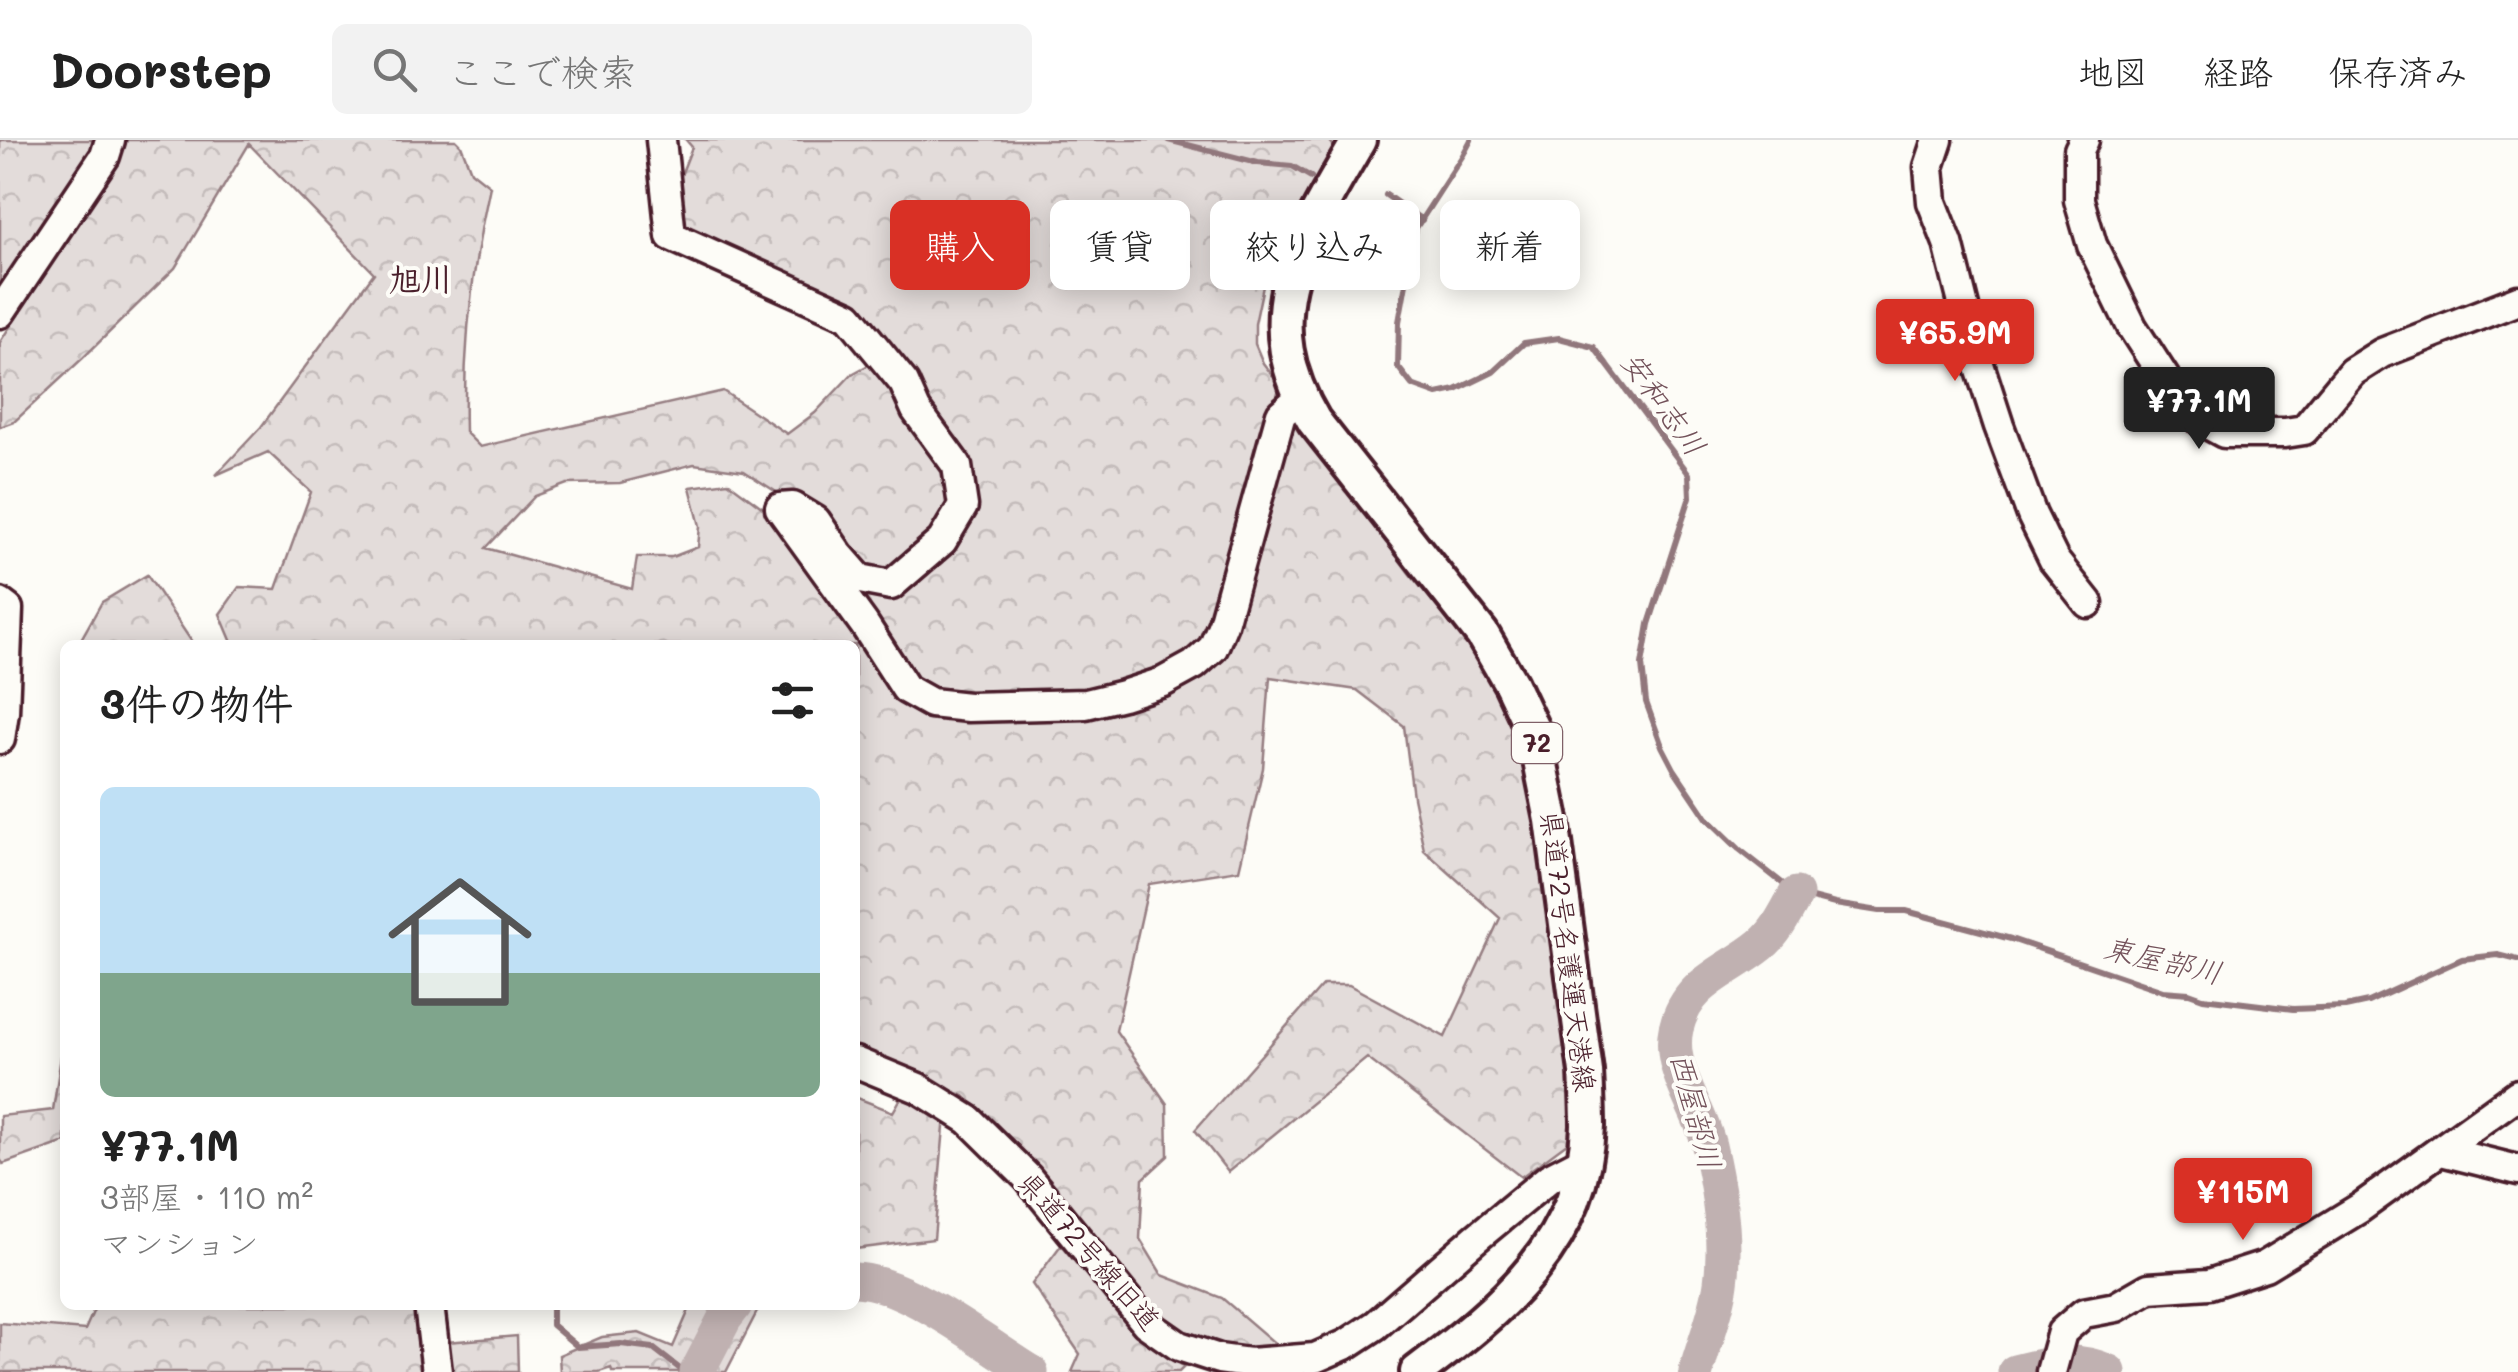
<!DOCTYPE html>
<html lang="ja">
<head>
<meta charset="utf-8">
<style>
	body { margin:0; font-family:Mali,"Klee One",sans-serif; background:#f2f2f2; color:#222; height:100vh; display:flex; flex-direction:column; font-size:38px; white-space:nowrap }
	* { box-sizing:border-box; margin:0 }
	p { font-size:32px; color:#767676 }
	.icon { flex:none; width:55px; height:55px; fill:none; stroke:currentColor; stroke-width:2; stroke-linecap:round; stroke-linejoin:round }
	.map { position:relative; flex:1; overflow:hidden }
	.side { position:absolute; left:60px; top:500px; width:800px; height:670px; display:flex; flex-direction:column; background:#fff; border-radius:15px; box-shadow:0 5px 25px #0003 }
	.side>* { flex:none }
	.hud { position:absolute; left:890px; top:60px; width:950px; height:90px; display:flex; gap:20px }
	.price { position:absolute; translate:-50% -85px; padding:0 22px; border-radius:10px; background:#d93025; color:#fff; font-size:32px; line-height:65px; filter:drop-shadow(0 2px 5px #0008) }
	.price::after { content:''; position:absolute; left:50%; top:60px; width:30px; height:22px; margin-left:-15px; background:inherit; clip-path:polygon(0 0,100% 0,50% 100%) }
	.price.current { background:#222; color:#fff }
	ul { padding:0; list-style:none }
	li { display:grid; align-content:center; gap:20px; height:530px; padding:0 40px }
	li+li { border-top:2px solid #e0e0e0 }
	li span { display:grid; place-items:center; height:310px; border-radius:15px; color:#555 }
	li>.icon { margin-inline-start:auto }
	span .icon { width:180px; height:180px; fill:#fffc; stroke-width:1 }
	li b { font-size:42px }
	h2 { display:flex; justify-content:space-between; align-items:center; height:120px; padding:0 40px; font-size:42px }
	.tag { padding:0 35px; border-radius:15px; background:#fff; box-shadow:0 5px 25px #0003; font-size:35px; line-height:90px }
	.tag.current { background:#d93025; color:#fff }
	header { display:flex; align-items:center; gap:60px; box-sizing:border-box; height:140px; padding:0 50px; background:#fff; border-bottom:2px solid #e0e0e0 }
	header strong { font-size:48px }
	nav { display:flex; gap:55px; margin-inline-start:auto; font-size:35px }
	.search { width:700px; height:90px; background:#f2f2f2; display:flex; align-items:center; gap:25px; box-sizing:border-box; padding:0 35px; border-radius:15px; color:#767676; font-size:38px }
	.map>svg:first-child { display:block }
	.forest { fill:url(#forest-crowns); stroke:#967e82; stroke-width:2.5 }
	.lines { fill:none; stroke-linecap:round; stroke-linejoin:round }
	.stream { stroke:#91777b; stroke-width:6 }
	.river { stroke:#c0b1b1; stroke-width:35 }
	.minor-casing { stroke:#4a1f2b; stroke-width:35 }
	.major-casing { stroke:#4a1f2b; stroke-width:40 }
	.minor { stroke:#fdfcf7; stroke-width:28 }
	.major { stroke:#fdfcf7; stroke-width:32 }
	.labels { text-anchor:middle; stroke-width:8; stroke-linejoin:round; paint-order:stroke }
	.shield { fill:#fdfcf7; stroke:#806168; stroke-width:2.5 }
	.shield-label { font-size:25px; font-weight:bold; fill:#4a1f2b }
	.street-label { font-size:28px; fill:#4a1f2b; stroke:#fdfcf7 }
	.water-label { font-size:30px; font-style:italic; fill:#73525a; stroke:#fdfcf7 }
	.quarter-label { font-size:32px; font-weight:bold; fill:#4a1f2b; stroke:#fdfcf7 }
</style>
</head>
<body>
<header>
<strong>Doorstep</strong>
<div class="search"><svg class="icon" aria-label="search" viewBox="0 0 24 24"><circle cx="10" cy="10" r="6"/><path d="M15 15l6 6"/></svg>ここで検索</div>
<nav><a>地図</a><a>経路</a><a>保存済み</a></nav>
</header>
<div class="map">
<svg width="2518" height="1232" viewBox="0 0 2518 1232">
	<defs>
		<pattern id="forest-crowns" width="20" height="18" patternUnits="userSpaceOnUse" patternTransform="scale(2.5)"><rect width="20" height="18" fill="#e3dcda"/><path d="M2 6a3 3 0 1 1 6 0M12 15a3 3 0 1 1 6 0" fill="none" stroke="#c4bcbb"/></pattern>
	</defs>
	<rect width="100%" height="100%" fill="#fdfcf7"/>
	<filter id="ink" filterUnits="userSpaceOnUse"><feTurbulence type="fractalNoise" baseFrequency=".01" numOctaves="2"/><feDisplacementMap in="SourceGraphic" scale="20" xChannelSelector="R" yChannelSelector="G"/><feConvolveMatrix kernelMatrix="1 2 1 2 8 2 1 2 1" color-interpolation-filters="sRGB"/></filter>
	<g filter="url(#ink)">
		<path class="forest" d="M0,0H98L94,14L0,155Z
			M121,0H456L461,5L471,31L490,46C472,126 463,210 465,292L480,307L723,251L787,294L815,273L852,234L872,223L896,249L946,326L948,364L931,398L889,435L863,428L784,357L744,331L694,324L620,343L567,344L535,356L486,408L632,449L637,417H672L698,407L700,386L690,347L728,342L767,371L869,506L899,559L946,579L1076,577L1217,515L1287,295L1299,283L1409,433L1483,523L1526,621L1561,835L1575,976L1567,1003L1521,1037L1367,918L1228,1032L1195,990L1323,845H1349L1445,897L1500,778L1424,710L1413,657L1404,586L1357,550L1270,537L1263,628L1239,730L1149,744L1116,891L1167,964L1168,1016L1143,1039L1140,1099L1162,1135L1222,1158L1278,1206L1261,1212L1196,1200L1164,1180L1122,1142L1040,1034L964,956L872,914L855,909V505H233L220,474L239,447L276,449L311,352L268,312L216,335L261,287L374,133L249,4L175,128L83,218L14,282L0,287V202L111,28Z
			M686,0H1329L1336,9L1298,78L1277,125L1263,146L1255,184V204L1263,223L1280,245L1208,498L1164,534L1085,555L937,554L915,545L843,444L893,455L970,374L877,198L680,90L676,48L692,7Z
			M147,435L194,505H97L79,503L102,462Z
			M65,890V1002L3,1024L0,1019V976L53,970Z
			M905,951L945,976L934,1099L855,1109V957L893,972Z
			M1061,1105C1099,1153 1138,1188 1184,1227L1179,1232H1072L1080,1214L1032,1144Z
			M96,1165H415L425,1228L423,1232H0V1183L85,1190Z
			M684,1165H775L759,1168L726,1232H612L611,1228L599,1232H560L559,1215L602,1197L639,1193L673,1207L689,1170Z
			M517,1196L518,1232H448L447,1202Z"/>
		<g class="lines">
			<path class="stream" d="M1168,0L1258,23L1292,26L1311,37
				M1471,0L1463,15L1416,88L1399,182L1398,227L1412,245L1437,254L1456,250L1493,232L1524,203L1559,198L1594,207L1689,334L1690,357L1649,484L1642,525L1646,562L1662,606L1674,629L1707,678L1739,709L1796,754L1835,764L1879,771H1906L2011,799L2163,851L2189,853L2203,858L2293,869L2345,867L2368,862L2462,819L2498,815L2518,820
				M1386,55L1422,80
				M552,1165V1185L578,1207L621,1204L653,1208L684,1232"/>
			<path class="river" d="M855,1140C905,1141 987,1205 1031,1232
				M697,1232L725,1178L735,1165
				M1696,1232C1704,1203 1717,1173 1721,1143C1727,1099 1719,1049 1709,1006C1700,968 1667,929 1676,889C1687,841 1728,832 1761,805C1777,792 1786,772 1796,754
				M2015,1232C2050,1223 2076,1217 2109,1232"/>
			<g class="minor-casing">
				<path id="minor" d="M661,0L671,96L849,176L904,243L916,270L957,326L963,366L942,401L891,445L860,439L839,415L816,381L793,367L780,368
					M1938,0L1929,27L1932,62L1948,103L1976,215L1999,286L2032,375L2054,420L2088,463
					M2084,0L2079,10V60L2092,105L2132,187L2168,243L2200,280L2224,293H2285L2304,290L2352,232L2382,213L2518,160
					M0,173L105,16L110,0
					M780,368L864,484L906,549L931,563L968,567L1086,564L1123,555L1163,542L1194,525L1213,508L1223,484L1281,274L1300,258
					M0,463L8,469L4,572L0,599
					M855,922L918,948L969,980L1028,1038L1146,1183L1179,1206L1219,1219L1249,1223L1315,1218L1347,1204L1376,1185L1475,1099L1549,1038L1584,1020
					M2441,1011L2518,1030
					M429,1165L437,1232
					M2051,1232L2062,1192L2084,1173L2116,1167L2149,1148L2209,1144L2265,1126L2360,1068L2518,954"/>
			</g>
			<g class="major-casing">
				<path id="major" d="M1359,0C1304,96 1249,172 1314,281L1482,494L1511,544L1535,595L1552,680L1586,932C1587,950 1588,968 1588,986C1584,1101 1502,1169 1417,1232"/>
			</g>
			<use href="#minor" class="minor"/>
			<use href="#major" class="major"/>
		</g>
	</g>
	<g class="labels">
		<rect class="shield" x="1512" y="583" width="50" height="40" rx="8"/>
		<g class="shield-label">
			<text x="1537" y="612">72</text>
		</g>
		<g class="street-label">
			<text transform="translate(1568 811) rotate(83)" y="10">県道72号名護運天港線</text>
			<text transform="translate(1089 1111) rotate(49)" y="10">県道72号線旧道</text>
		</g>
		<g class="water-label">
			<text transform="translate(1663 264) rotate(54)" y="10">安和志川</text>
			<text transform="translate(2163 821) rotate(13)" y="10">東屋部川</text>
			<text transform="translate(1695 971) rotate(75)" y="10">西屋部川</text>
		</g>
		<g class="quarter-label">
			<text x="421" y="151">旭川</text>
		</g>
	</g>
</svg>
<b class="price" style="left:1955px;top:244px">¥65.9M</b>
<b class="price current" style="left:2199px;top:312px">¥77.1M</b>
<b class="price" style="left:2243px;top:1103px">¥115M</b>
<div class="hud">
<a class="tag current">購入</a>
<a class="tag">賃貸</a>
<a class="tag">絞り込み</a>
<a class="tag">新着</a>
</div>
<section class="side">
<h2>3件の物件<svg class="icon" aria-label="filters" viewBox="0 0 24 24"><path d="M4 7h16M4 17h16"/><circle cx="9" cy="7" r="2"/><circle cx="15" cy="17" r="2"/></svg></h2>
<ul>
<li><span style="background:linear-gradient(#bfe0f5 60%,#7fa58c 0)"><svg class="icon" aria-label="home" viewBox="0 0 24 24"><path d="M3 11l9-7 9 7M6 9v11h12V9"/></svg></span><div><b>¥77.1M</b><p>3部屋 · 110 m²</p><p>マンション</p></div></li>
</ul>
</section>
</div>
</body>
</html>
